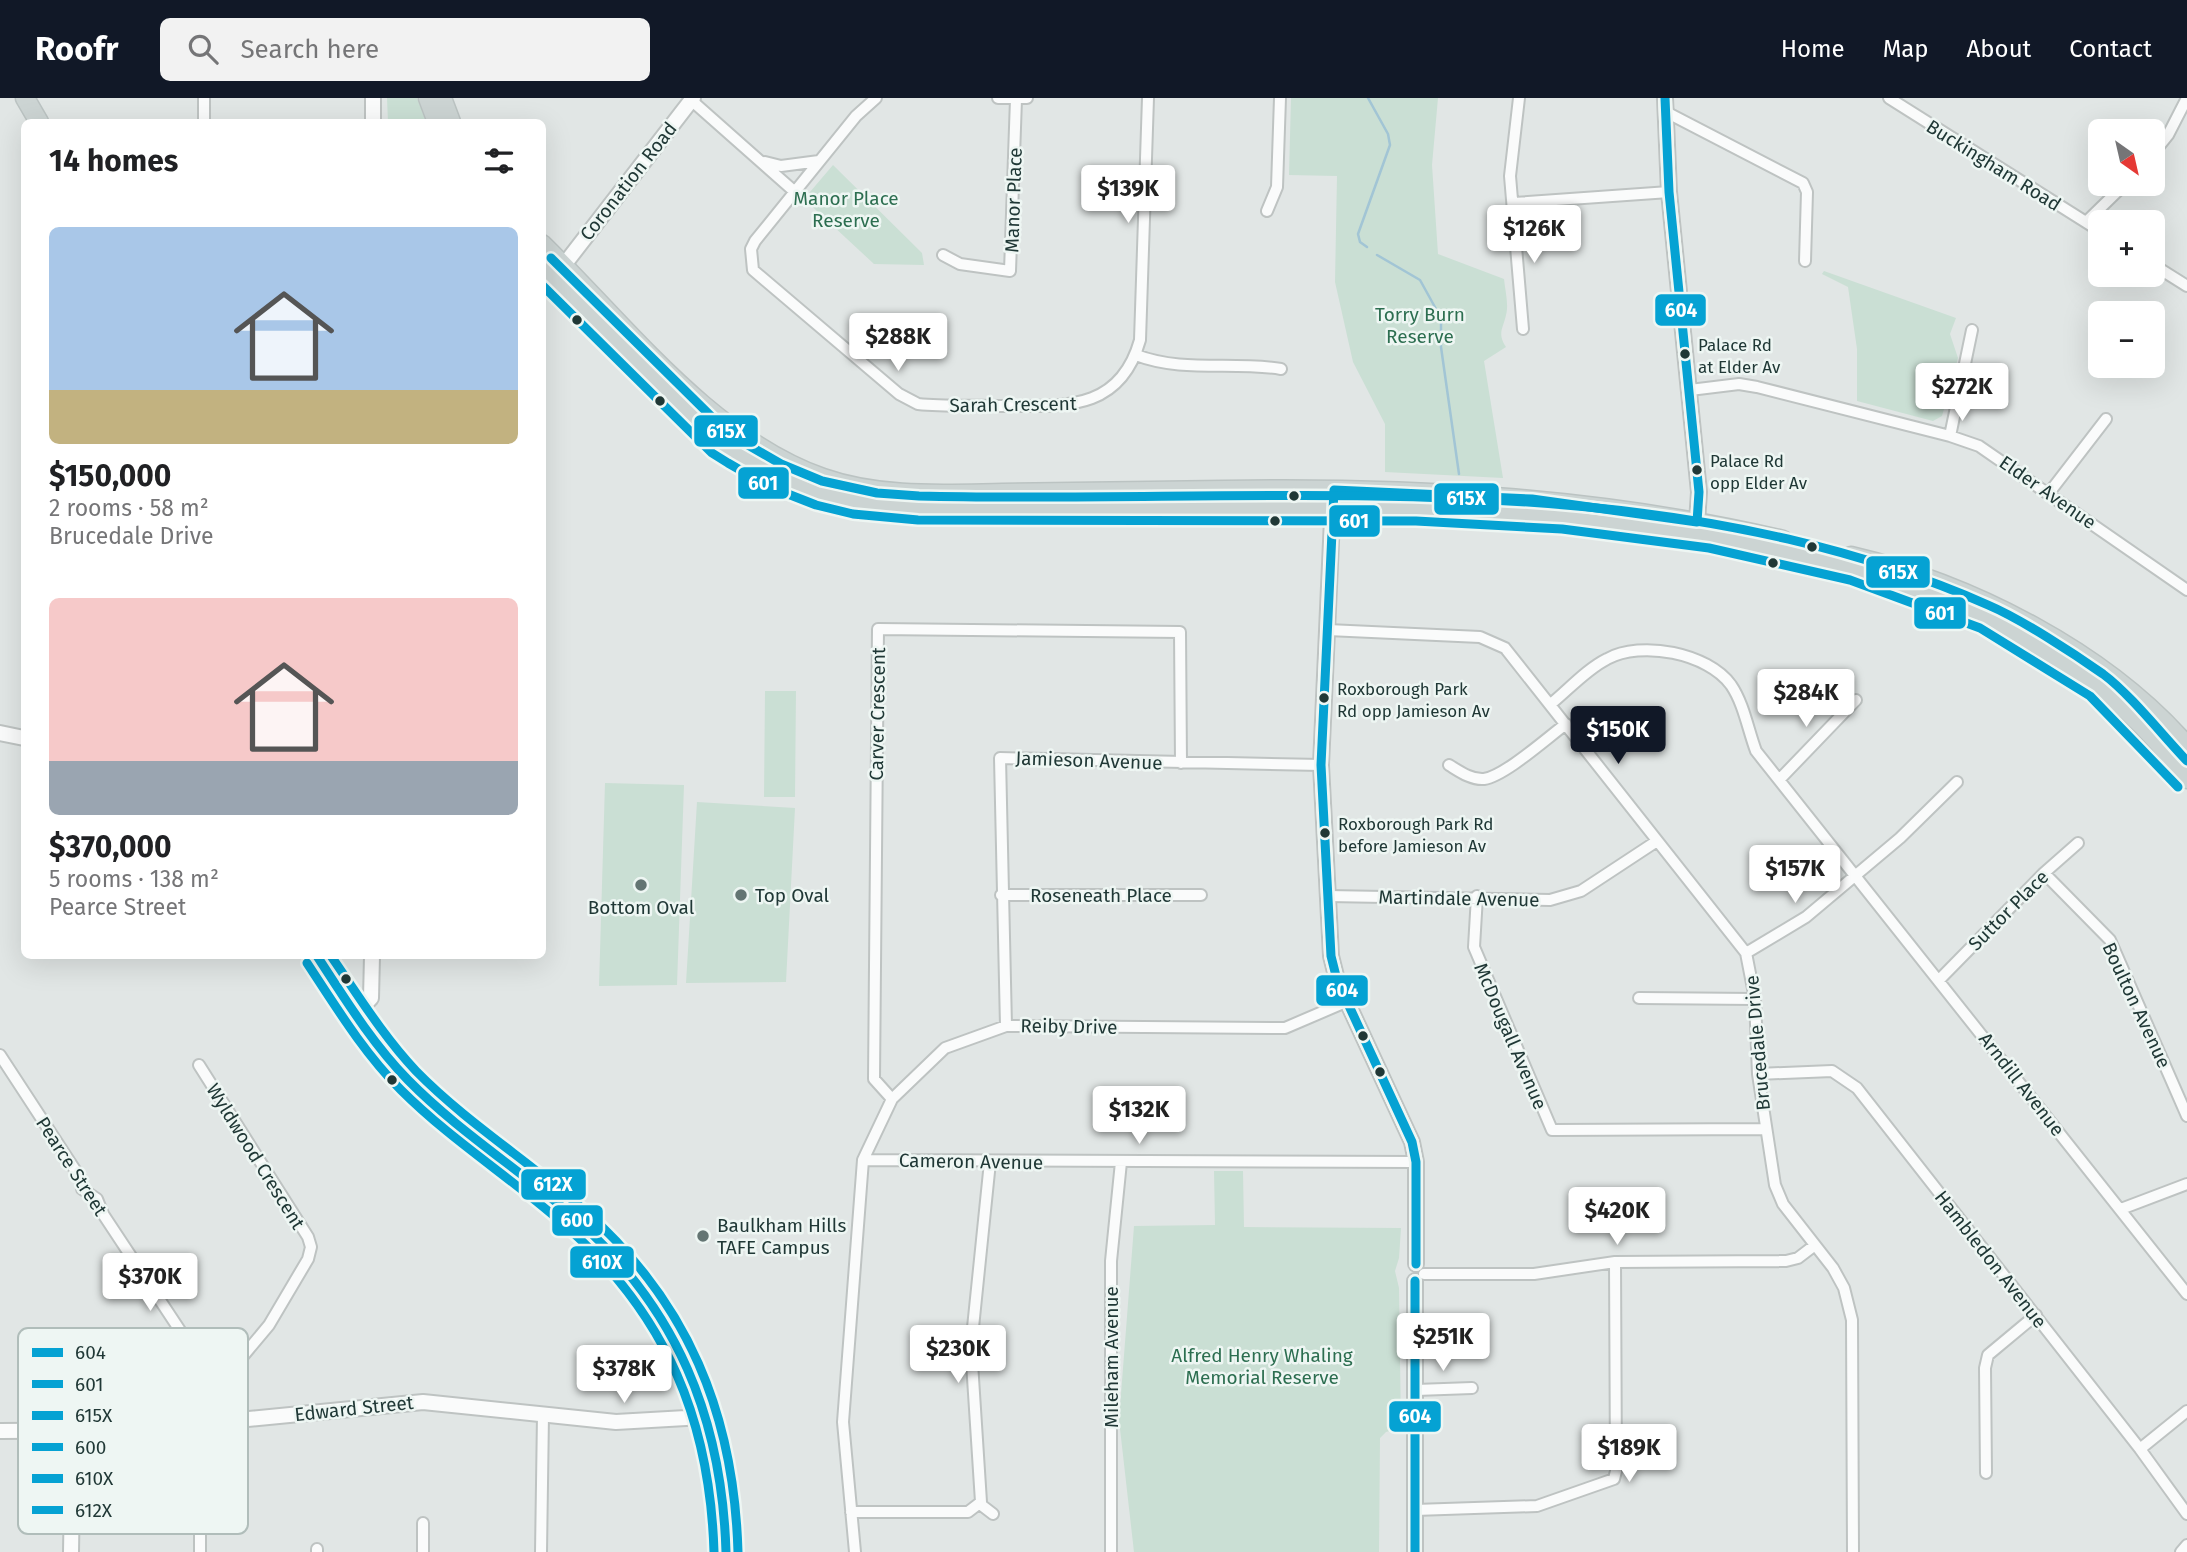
<!DOCTYPE html>
<html lang="en">
<head>
<meta charset="utf-8">
<style>
	body { margin:0; font-family:"Fira Sans",sans-serif; background:#f2f2f2; color:#202124; height:100vh; display:flex; flex-direction:column; font-size:26px; white-space:nowrap }
	* { box-sizing:border-box; margin:0 }
	p { font-size:23px; color:#757577 }
	.icon { flex:none; width:38px; height:38px; fill:none; stroke:currentColor; stroke-width:2; stroke-linecap:round; stroke-linejoin:round }
	.map { position:relative; flex:1; overflow:hidden }
	.side { position:absolute; left:21px; top:21px; width:525px; height:840px; display:flex; flex-direction:column; background:#fff; border-radius:10px; box-shadow:0 7px 28px #0002 }
	.side>* { flex:none }
	.needle { width:46px; rotate:146deg }
	.fabs { position:absolute; left:2088px; top:21px; display:grid; gap:14px }
	.fabs a { display:grid; place-items:center; width:77px; height:77px; border-radius:10px; background:#fff; box-shadow:0 7px 28px #0002; font-size:35px }
	.price { position:absolute; translate:-50% -60px; padding:0 16px; border-radius:7px; background:#fff; color:#222; font-size:23px; line-height:46px; filter:drop-shadow(0 2px 4px #0008) }
	.price::after { content:''; position:absolute; left:50%; top:42px; width:21px; height:16px; margin-left:-10px; background:inherit; clip-path:polygon(0 0,100% 0,50% 100%) }
	.price.current { background:#111827; color:#fff }
	ul { padding:0; list-style:none }
	li { display:grid; align-content:center; gap:14px; height:371px; padding:0 28px }
	li span { display:grid; place-items:center; height:217px; border-radius:10px; color:#555 }
	li>.icon { margin-inline-start:auto }
	span .icon { width:126px; height:126px; fill:#fffc; stroke-width:1 }
	li b { font-size:30px }
	h2 { display:flex; justify-content:space-between; align-items:center; height:84px; padding:0 28px; font-size:30px }
	header { display:flex; align-items:center; gap:42px; box-sizing:border-box; height:98px; padding:0 35px; background:#111827; color:#fff }
	header strong { font-size:33px }
	nav { display:flex; gap:38px; margin-inline-start:auto; font-size:24px }
	.search { width:490px; height:63px; background:#f2f2f2; display:flex; align-items:center; gap:18px; box-sizing:border-box; padding:0 24px; border-radius:10px; color:#757577; font-size:26px }
	.map>svg:first-child { display:block }
	.green { fill:#cadfd4 }
	.lines { fill:none; stroke-linecap:round; stroke-linejoin:round }
	.stream { stroke:#a2c5d5; stroke-width:2.5 }
	.minor-casing { stroke:#bec3c2; stroke-width:14 }
	.tertiary-casing { stroke:#bec3c2; stroke-width:18 }
	.primary-casing { stroke:#bbc3c2; stroke-width:21 }
	.minor { stroke:#fafbfb; stroke-width:10 }
	.tertiary { stroke:#fafbfb; stroke-width:14 }
	.primary { stroke:#ccd4d3; stroke-width:18 }
	.bus-1-casing { stroke:#eef6f3; stroke-width:14 }
	.bus-2-casing { stroke:#eef6f3; stroke-width:14 }
	.bus-3-casing { stroke:#eef6f3; stroke-width:14 }
	.bus-4-casing { stroke:#eef6f3; stroke-width:14 }
	.bus-5-casing { stroke:#eef6f3; stroke-width:14 }
	.bus-6-casing { stroke:#eef6f3; stroke-width:14 }
	.bus-1 { stroke:#05a2d3; stroke-width:9 }
	.bus-2 { stroke:#05a2d3; stroke-width:9 }
	.bus-3 { stroke:#05a2d3; stroke-width:9 }
	.bus-4 { stroke:#05a2d3; stroke-width:9 }
	.bus-5 { stroke:#05a2d3; stroke-width:9 }
	.bus-6 { stroke:#05a2d3; stroke-width:9 }
	.bus-dot { fill:#203836; stroke:#eef6f3; stroke-width:2.5 }
	.poi-dot { fill:#647573; stroke:#eef6f3; stroke-width:2.5 }
	.labels { text-anchor:middle; stroke-width:5; stroke-linejoin:round; paint-order:stroke }
	.bus-label { font-size:17px; fill:#203836; stroke:#eef6f3; text-anchor:start }
	.street-label { font-size:19px; fill:#203836; stroke:#eef6f3 }
	.park-label { font-size:19px; fill:#2c6e50; stroke:#eef6f3 }
	.poi-label { font-size:19px; fill:#203836; stroke:#eef6f3; text-anchor:start }
	.key { fill:#eef6f3; stroke:#b0bdba; stroke-width:2 }
	.key-label { font-size:19px; fill:#203836 }
	.line-badge { stroke:#eef6f3; stroke-width:2.5 }
	.badge-label { font-size:19px; text-anchor:middle; font-weight:bold; fill:#fff }
</style>
</head>
<body>
<header>
<strong>Roofr</strong>
<div class="search"><svg class="icon" aria-label="search" viewBox="0 0 24 24"><circle cx="10" cy="10" r="6"/><path d="M15 15l6 6"/></svg>Search here</div>
<nav><a>Home</a><a>Map</a><a>About</a><a>Contact</a></nav>
</header>
<div class="map">
<svg width="2187" height="1454" viewBox="0 0 2187 1454">
	<rect width="100%" height="100%" fill="#e1e6e5"/>
	<path class="green" d="M387,0H417L426,24H388Z
		M1291,0H1438L1432,67L1438,156L1504,181C1505,192 1509,206 1506,217C1503,231 1497,235 1506,249L1484,263L1503,380L1385,374V326L1353,264L1335,184L1337,78L1289,77Z
		M833,67L922,155L924,167L874,166L804,101Z
		M1824,173L1956,220L1950,236L1958,260L1942,318L1933,323L1857,303V251L1848,189L1822,176Z
		M765,593H796L795,699H764Z
		M605,685L684,687L677,887L599,888Z
		M697,704L795,710L786,884L686,885Z
		M1214,1073H1243L1244,1129L1401,1130L1399,1160L1395,1173L1399,1190L1401,1330L1386,1334L1380,1340L1379,1454H1134L1119,1322L1134,1128L1215,1127Z"/>
	<g class="lines">
		<path class="stream" d="M1367,149L1360,144L1358,136L1390,47L1388,36L1368,0
			M1377,157L1420,182L1441,220V249L1459,376"/>
		<g class="minor-casing">
			<path id="minor" d="M876,0L856,18L755,143L751,151L753,172L899,296L918,306C947,309 976,307 1005,308C1065,308 1120,313 1140,242L1148,0
				M998,0H1027
				M1519,0L1510,78L1523,231
				M1889,0L2100,133
				M691,2L795,94
				M1664,13L1803,85L1807,94L1805,163
				M204,24V0
				M2152,57L2168,37L2187,0
				M765,64L781,68L819,63
				M1514,105L1669,94
				M1267,113L1277,89L1280,0
				M2086,124L2125,86
				M943,157L960,166L1010,173L1016,1
				M2152,166L2187,188
				M1136,257C1183,275 1233,263 1281,271
				M1690,292L1739,286L1757,289L1950,338L1979,348L2187,492
				M1950,338L1972,232
				M2049,395L2106,321
				M1328,532L1480,539L1505,550L1746,855L1755,901L1758,976L1775,1087L1783,1106L1833,1170L1844,1190L1852,1222L1853,1454
				M1552,605C1569,591 1587,571 1607,561C1641,542 1708,555 1731,587C1744,606 1748,632 1756,653L2187,1196
				M1449,667C1459,673 1471,682 1484,681C1505,678 1548,639 1566,626
				M1779,682L1856,602
				M2044,775L2110,842L2187,1018
				M1001,797H1201
				M1328,798L1550,802L1581,793L1657,743
				M1477,798L1474,849L1552,1032L1765,1031
				M1746,855L1806,819L1900,740L1957,684
				M1940,881L2044,775L2078,745
				M1639,900L1755,901
				M1006,928L1000,660L1321,667
				M0,957L81,1081L82,1091L97,1101L103,1116L222,1296L229,1323
				M199,967L308,1139L311,1149L308,1161L269,1227L218,1288
				M1758,976L1832,973L1857,990L2140,1351L2187,1416
				M892,1001L874,981L878,531L1180,534L1181,665
				M863,1062L1416,1064
				M2121,1111L2187,1086
				M1424,1176H1534L1615,1164L1786,1163L1798,1160L1815,1147
				M1416,1292L1472,1290
				M2140,1351L2187,1313
				M1986,1375L1985,1270L1988,1257L2036,1217
				M980,1406L993,1416
				M1415,1412L1537,1408L1614,1381L1616,1373L1615,1164
				M851,1414H968L981,1404L971,1249L990,1064
				M423,1425V1454
				M200,1454V1326
				M317,1454V1451
				M541,1454L543,1317
				M855,1454L843,1324L863,1062L892,1001L945,950L1006,928L1285,930L1348,903
				M1111,1454V1163L1121,1064
				M2181,1454L2187,1447"/>
		</g>
		<g class="tertiary-casing">
			<path id="tertiary" d="M1665,0L1669,94L1699,394L1697,424
				M373,24V0
				M564,167L693,0
				M1333,399L1321,667L1331,858L1337,882L1412,1044L1416,1064V1166
				M0,635L24,640
				M356,916L371,900L372,858
				M0,1333L136,1332L423,1304L616,1324L686,1320L707,1315
				M71,1454L73,1333
				M1415,1454V1183"/>
		</g>
		<g class="primary-casing">
			<path id="primary" d="M25,0L39,24
				M428,0L437,24
				M442,0L451,24
				M542,146C626,228 710,340 823,380C880,400 943,396 1002,395C1076,394 1150,393 1224,392C1411,389 1600,399 1783,442
				M542,169L721,346C756,369 793,389 834,399C889,413 948,411 1004,410C1054,409 1103,409 1153,409C1462,406 1988,398 2187,681
				M1851,458C1971,486 2105,554 2187,648
				M317,858C345,900 372,945 408,982C459,1034 521,1074 576,1121C673,1204 730,1326 726,1454"/>
		</g>
		<use href="#minor" class="minor"/>
		<use href="#tertiary" class="tertiary"/>
		<use href="#primary" class="primary"/>
		<g class="bus-1-casing">
			<path id="bus-1" d="M1665,0L1669,94L1699,394L1697,424
				M1416,1166V1064L1412,1044L1337,882L1331,858L1321,667L1334,392L1532,401L1697,424
				M1415,1183V1454"/>
		</g>
		<g class="bus-2-casing">
			<path id="bus-2" d="M542,187L712,355L728,365L770,389L816,407L853,416L918,422L1416,423L1562,431L1709,450L1850,482L1980,530L2090,598L2178,689"/>
		</g>
		<g class="bus-3-casing">
			<path id="bus-3" d="M551,160L729,336L781,366L822,383L877,395L919,398C1275,407 1652,359 1988,507C2021,521 2073,555 2103,576C2130,596 2163,638 2187,663"/>
		</g>
		<g class="bus-4-casing">
			<path id="bus-4" d="M317,858C345,901 372,945 408,982C459,1034 522,1073 576,1121C677,1211 722,1320 726,1454"/>
		</g>
		<g class="bus-5-casing">
			<path id="bus-5" d="M307,865C336,909 364,955 401,992C453,1044 515,1082 569,1131C667,1219 710,1323 714,1454"/>
		</g>
		<g class="bus-6-casing">
			<path id="bus-6" d="M331,858C358,897 383,938 416,973C467,1025 530,1064 584,1112C688,1204 734,1316 738,1454"/>
		</g>
		<use href="#bus-1" class="bus-1"/>
		<use href="#bus-2" class="bus-2"/>
		<use href="#bus-3" class="bus-3"/>
		<use href="#bus-4" class="bus-4"/>
		<use href="#bus-5" class="bus-5"/>
		<use href="#bus-6" class="bus-6"/>
	</g>
	<g class="bus-dot">
		<circle cx="577" cy="222" r="6"/>
		<circle cx="1685" cy="256" r="6"/>
		<circle cx="660" cy="303" r="6"/>
		<circle cx="1697" cy="372" r="6"/>
		<circle cx="1294" cy="398" r="6"/>
		<circle cx="1275" cy="423" r="6"/>
		<circle cx="1812" cy="449" r="6"/>
		<circle cx="1773" cy="465" r="6"/>
		<circle cx="1324" cy="600" r="6"/>
		<circle cx="1325" cy="735" r="6"/>
		<circle cx="346" cy="881" r="6"/>
		<circle cx="1363" cy="938" r="6"/>
		<circle cx="1380" cy="974" r="6"/>
		<circle cx="392" cy="982" r="6"/>
	</g>
	<g class="poi-dot">
		<circle cx="641" cy="787" r="7"/>
		<circle cx="741" cy="797" r="7"/>
		<circle cx="703" cy="1138" r="7"/>
	</g>
	<g class="labels">
		<g class="bus-label">
			<text x="1698" y="253">Palace Rd<tspan x="1698" dy="22">at Elder Av</tspan></text>
			<text x="1710" y="369">Palace Rd<tspan x="1710" dy="22">opp Elder Av</tspan></text>
			<text x="1337" y="597">Roxborough Park<tspan x="1337" dy="22">Rd opp Jamieson Av</tspan></text>
			<text x="1338" y="732">Roxborough Park Rd<tspan x="1338" dy="22">before Jamieson Av</tspan></text>
		</g>
		<g class="street-label">
			<text transform="translate(1994 67) rotate(32)" y="7">Buckingham Road</text>
			<text transform="translate(628 83) rotate(-52)" y="7">Coronation Road</text>
			<text transform="translate(1013 102) rotate(-88)" y="7">Manor Place</text>
			<text transform="translate(1013 306) rotate(-1)" y="7">Sarah Crescent</text>
			<text transform="translate(2048 394) rotate(35)" y="7">Elder Avenue</text>
			<text transform="translate(877 616) rotate(-89)" y="7">Carver Crescent</text>
			<text transform="translate(1089 662) rotate(2)" y="7">Jamieson Avenue</text>
			<text x="1101" y="804">Roseneath Place</text>
			<text transform="translate(1459 800) rotate(1)" y="7">Martindale Avenue</text>
			<text transform="translate(2008 812) rotate(-45)" y="7">Suttor Place</text>
			<text transform="translate(2137 907) rotate(65)" y="7">Boulton Avenue</text>
			<text transform="translate(1069 928) rotate(1)" y="7">Reiby Drive</text>
			<text transform="translate(1511 938) rotate(67)" y="7">McDougall Avenue</text>
			<text transform="translate(1757 945) rotate(-95)" y="7">Brucedale Drive</text>
			<text transform="translate(2022 986) rotate(52)" y="7">Arndill Avenue</text>
			<text transform="translate(256 1058) rotate(58)" y="7">Wyldwood Crescent</text>
			<text transform="translate(971 1063) rotate(1)" y="7">Cameron Avenue</text>
			<text transform="translate(72 1068) rotate(57)" y="7">Pearce Street</text>
			<text transform="translate(1991 1161) rotate(52)" y="7">Hambledon Avenue</text>
			<text transform="translate(1111 1259) rotate(-90)" y="7">Mileham Avenue</text>
			<text transform="translate(354 1310) rotate(-6)" y="7">Edward Street</text>
		</g>
		<g class="park-label">
			<text x="846" y="107">Manor Place<tspan x="846" dy="22">Reserve</tspan></text>
			<text x="1420" y="223">Torry Burn<tspan x="1420" dy="22">Reserve</tspan></text>
			<text x="1262" y="1264">Alfred Henry Whaling<tspan x="1262" dy="22">Memorial Reserve</tspan></text>
		</g>
		<g class="poi-label">
			<text x="755" y="804">Top Oval</text>
			<text x="641" y="816" text-anchor="middle">Bottom Oval</text>
			<text x="717" y="1134">Baulkham Hills<tspan x="717" dy="22">TAFE Campus</tspan></text>
		</g>
	</g>
	<rect x="18" y="1230" width="230" height="206" rx="10" class="key"/>
	<rect x="32" y="1250" width="31" height="9" fill="#05a2d3"/>
	<rect x="32" y="1282" width="31" height="8" fill="#05a2d3"/>
	<rect x="32" y="1313" width="31" height="9" fill="#05a2d3"/>
	<rect x="32" y="1345" width="31" height="8" fill="#05a2d3"/>
	<rect x="32" y="1376" width="31" height="9" fill="#05a2d3"/>
	<rect x="32" y="1408" width="31" height="8" fill="#05a2d3"/>
	<g class="key-label">
		<text x="75" y="1261">604</text>
		<text x="75" y="1293">601</text>
		<text x="75" y="1324">615X</text>
		<text x="75" y="1356">600</text>
		<text x="75" y="1387">610X</text>
		<text x="75" y="1419">612X</text>
	</g>
	<g class="line-badge">
		<rect x="1654" y="195" width="53" height="34" rx="7" fill="#05a2d3"/>
		<rect x="693" y="316" width="66" height="34" rx="7" fill="#05a2d3"/>
		<rect x="737" y="368" width="53" height="34" rx="7" fill="#05a2d3"/>
		<rect x="1433" y="384" width="67" height="34" rx="7" fill="#05a2d3"/>
		<rect x="1328" y="406" width="53" height="34" rx="7" fill="#05a2d3"/>
		<rect x="1865" y="457" width="66" height="34" rx="7" fill="#05a2d3"/>
		<rect x="1913" y="498" width="54" height="34" rx="7" fill="#05a2d3"/>
		<rect x="1315" y="876" width="54" height="33" rx="7" fill="#05a2d3"/>
		<rect x="520" y="1070" width="67" height="33" rx="7" fill="#05a2d3"/>
		<rect x="551" y="1106" width="53" height="33" rx="7" fill="#05a2d3"/>
		<rect x="569" y="1147" width="66" height="34" rx="7" fill="#05a2d3"/>
		<rect x="1388" y="1302" width="54" height="33" rx="7" fill="#05a2d3"/>
	</g>
	<g class="badge-label">
		<text x="1681" y="219">604</text>
		<text x="726" y="340">615X</text>
		<text x="763" y="392">601</text>
		<text x="1466" y="407">615X</text>
		<text x="1354" y="430">601</text>
		<text x="1898" y="481">615X</text>
		<text x="1940" y="522">601</text>
		<text x="1342" y="899">604</text>
		<text x="553" y="1093">612X</text>
		<text x="577" y="1129">600</text>
		<text x="602" y="1171">610X</text>
		<text x="1415" y="1325">604</text>
	</g>
</svg>
<div class="fabs">
<a><svg class="needle" viewBox="-14 -14 28 28"><path d="M0-13l5 13h-10z" fill="#e53935"/><path d="M0 13l5-13h-10z" fill="#757577"/></svg></a>
<a>+</a>
<a>−</a>
</div>
<b class="price" style="left:1128px;top:127px">$139K</b>
<b class="price" style="left:1534px;top:167px">$126K</b>
<b class="price" style="left:898px;top:275px">$288K</b>
<b class="price" style="left:1962px;top:325px">$272K</b>
<b class="price" style="left:1806px;top:631px">$284K</b>
<b class="price current" style="left:1618px;top:668px">$150K</b>
<b class="price" style="left:1795px;top:807px">$157K</b>
<b class="price" style="left:1139px;top:1048px">$132K</b>
<b class="price" style="left:1617px;top:1149px">$420K</b>
<b class="price" style="left:150px;top:1215px">$370K</b>
<b class="price" style="left:1443px;top:1275px">$251K</b>
<b class="price" style="left:958px;top:1287px">$230K</b>
<b class="price" style="left:624px;top:1307px">$378K</b>
<b class="price" style="left:1629px;top:1386px">$189K</b>
<section class="side">
<h2>14 homes<svg class="icon" aria-label="filters" viewBox="0 0 24 24"><path d="M4 7h16M4 17h16"/><circle cx="9" cy="7" r="2"/><circle cx="15" cy="17" r="2"/></svg></h2>
<ul>
<li><span style="background:linear-gradient(#a9c7e8 75%,#c2b280 0)"><svg class="icon" aria-label="home" viewBox="0 0 24 24"><path d="M3 11l9-7 9 7M6 9v11h12V9"/></svg></span><div><b>$150,000</b><p>2 rooms · 58 m²</p><p>Brucedale Drive</p></div></li>
<li><span style="background:linear-gradient(#f6c9c9 75%,#9aa5b1 0)"><svg class="icon" aria-label="home" viewBox="0 0 24 24"><path d="M3 11l9-7 9 7M6 9v11h12V9"/></svg></span><div><b>$370,000</b><p>5 rooms · 138 m²</p><p>Pearce Street</p></div></li>
</ul>
</section>
</div>
</body>
</html>
